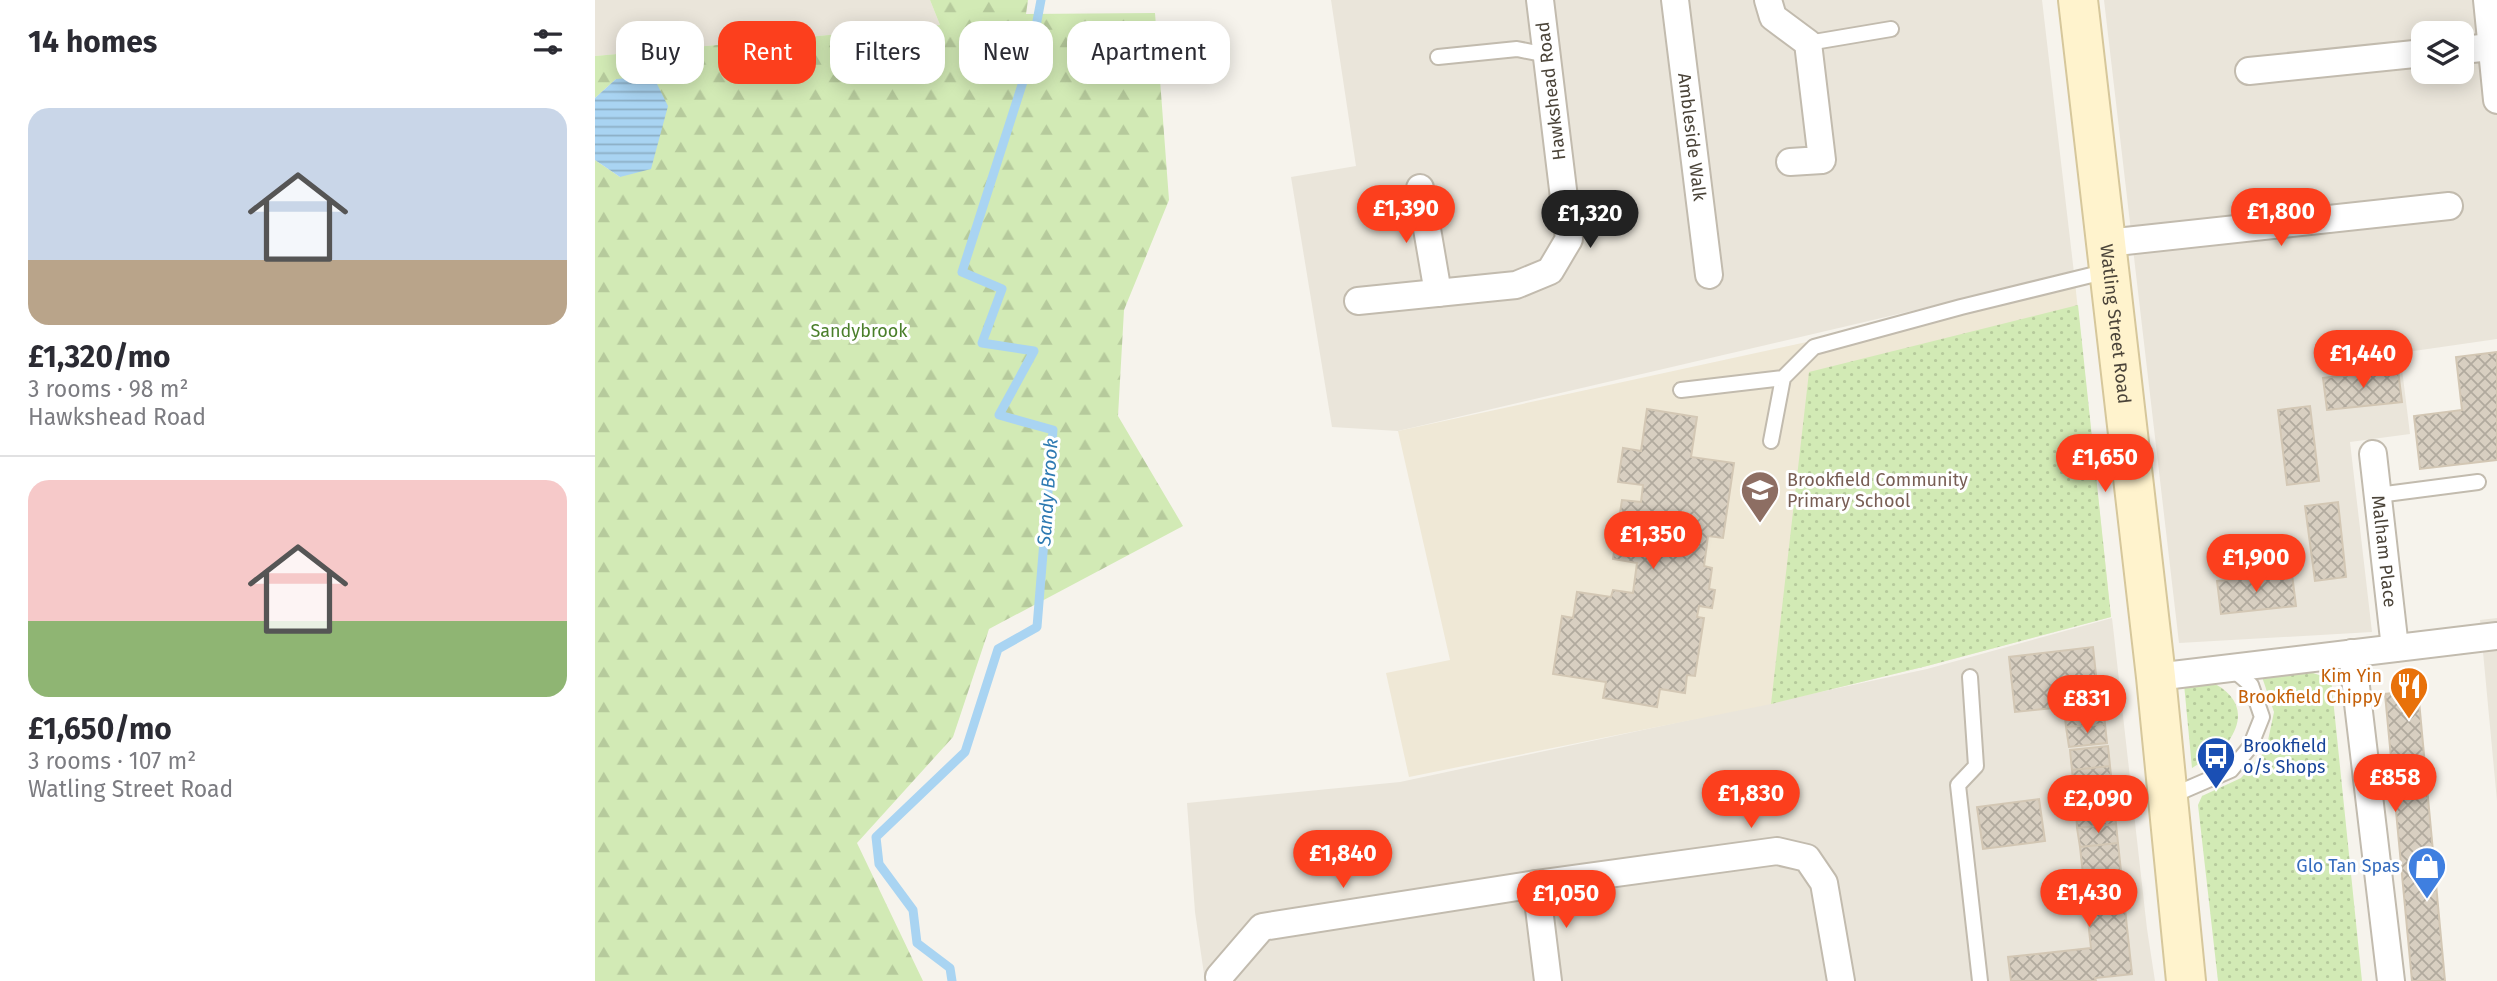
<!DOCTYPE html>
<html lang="en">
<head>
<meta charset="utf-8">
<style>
	body { margin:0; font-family:"Fira Sans",sans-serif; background:#f2f2f3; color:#2b2b33; height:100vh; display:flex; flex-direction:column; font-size:26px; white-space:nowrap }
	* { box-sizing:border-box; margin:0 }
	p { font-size:23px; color:#7c7c81 }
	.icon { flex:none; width:38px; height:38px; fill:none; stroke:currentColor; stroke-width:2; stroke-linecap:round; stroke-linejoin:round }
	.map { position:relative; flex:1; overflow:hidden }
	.details { display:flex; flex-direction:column; background:#fff; width:595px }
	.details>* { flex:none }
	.guide { position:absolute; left:21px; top:21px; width:665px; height:63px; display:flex; gap:14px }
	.controls { position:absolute; left:1816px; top:21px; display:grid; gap:14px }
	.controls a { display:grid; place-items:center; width:63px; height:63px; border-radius:14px; background:#fff; box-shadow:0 4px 18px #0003; font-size:35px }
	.price { position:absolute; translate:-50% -60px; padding:0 16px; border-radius:24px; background:#fc3f1d; color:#fff; font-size:23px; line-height:46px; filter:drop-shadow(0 2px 4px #0008) }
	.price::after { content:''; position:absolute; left:50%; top:42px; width:21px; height:16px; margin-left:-10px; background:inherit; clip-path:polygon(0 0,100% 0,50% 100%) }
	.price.on { background:#222; color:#fff }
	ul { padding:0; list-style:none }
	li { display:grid; align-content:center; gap:14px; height:371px; padding:0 28px }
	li+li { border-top:2px solid #e1e1e2 }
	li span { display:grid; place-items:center; height:217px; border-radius:21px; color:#555 }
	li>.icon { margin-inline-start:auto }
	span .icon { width:126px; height:126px; fill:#fffc; stroke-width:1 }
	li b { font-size:30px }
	h2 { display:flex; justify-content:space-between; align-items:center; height:84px; padding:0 28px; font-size:30px }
	.tag { padding:0 24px; border-radius:21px; background:#fff; box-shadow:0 4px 18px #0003; font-size:24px; line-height:63px }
	.tag.on { background:#fc3f1d; color:#fff }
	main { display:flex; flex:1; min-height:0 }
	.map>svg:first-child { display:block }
	.residential { fill:#eae5da; fill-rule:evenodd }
	.education { fill:#efe8d6 }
	.grass { fill:url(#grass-dots) }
	.forest { fill:url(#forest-firs) }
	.water { fill:url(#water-rules) }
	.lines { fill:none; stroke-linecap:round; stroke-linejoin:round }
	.stream { stroke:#a9d4f2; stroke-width:9 }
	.building { fill:url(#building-cross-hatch); stroke:#d3c7b4; stroke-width:2 }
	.lane-casing { stroke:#c2bbae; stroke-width:18 }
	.street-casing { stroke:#c2bbae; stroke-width:30 }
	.secondary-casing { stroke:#d6c79b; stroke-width:42 }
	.lane { stroke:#fff; stroke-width:14 }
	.street { stroke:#fff; stroke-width:26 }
	.secondary { stroke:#fff3cd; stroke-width:38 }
	.labels { text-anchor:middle; stroke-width:6; stroke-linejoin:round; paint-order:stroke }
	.street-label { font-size:18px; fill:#4b4439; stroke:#fff }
	.park-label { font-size:18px; fill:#4a7f2a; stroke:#fff }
	.education-label { font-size:18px; fill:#785e54; stroke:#fff; text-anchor:start }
	.food-label { font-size:18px; fill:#c56008; stroke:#fff; text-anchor:end }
	.transit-label { font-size:18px; fill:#164399; stroke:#fff; text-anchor:start }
	.shop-label { font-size:18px; fill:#366cbe; stroke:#fff; text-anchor:end }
	.water-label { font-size:19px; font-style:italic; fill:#2e7ab2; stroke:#fff }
</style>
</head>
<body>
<main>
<section class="details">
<h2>14 homes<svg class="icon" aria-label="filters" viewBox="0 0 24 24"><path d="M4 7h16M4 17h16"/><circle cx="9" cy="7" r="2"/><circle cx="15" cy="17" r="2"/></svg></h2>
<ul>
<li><span style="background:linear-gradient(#c9d6e8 70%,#b9a48a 0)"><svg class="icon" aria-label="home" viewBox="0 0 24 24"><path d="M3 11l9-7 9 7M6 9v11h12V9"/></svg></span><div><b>£1,320/mo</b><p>3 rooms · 98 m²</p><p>Hawkshead Road</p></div></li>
<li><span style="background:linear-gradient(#f6c9c9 65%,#8fb573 0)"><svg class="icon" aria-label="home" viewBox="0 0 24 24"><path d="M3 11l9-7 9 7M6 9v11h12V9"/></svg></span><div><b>£1,650/mo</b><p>3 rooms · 107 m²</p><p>Watling Street Road</p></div></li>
</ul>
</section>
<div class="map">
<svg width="1902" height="981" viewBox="0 0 1902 981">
	<defs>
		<pattern id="grass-dots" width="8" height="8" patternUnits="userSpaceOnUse" patternTransform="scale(1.75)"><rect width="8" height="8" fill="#d2eab5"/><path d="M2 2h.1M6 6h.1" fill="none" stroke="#b6ca9c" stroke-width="1.8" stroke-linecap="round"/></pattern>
		<pattern id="forest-firs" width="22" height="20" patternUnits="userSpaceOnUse" patternTransform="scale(1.75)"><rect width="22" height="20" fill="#d2eab5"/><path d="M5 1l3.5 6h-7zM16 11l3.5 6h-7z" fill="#b6ca9c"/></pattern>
		<pattern id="water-rules" width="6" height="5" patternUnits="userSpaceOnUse" patternTransform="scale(1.75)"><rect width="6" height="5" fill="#a9d4f2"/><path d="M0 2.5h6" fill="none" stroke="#8caec5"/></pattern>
		<pattern id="building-cross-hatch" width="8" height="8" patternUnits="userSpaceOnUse" patternTransform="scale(1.75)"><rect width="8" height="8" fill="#d8cfc1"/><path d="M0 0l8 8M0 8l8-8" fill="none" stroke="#b1aa9e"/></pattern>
	</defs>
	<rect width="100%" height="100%" fill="#f6f3ec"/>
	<path class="residential" d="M0,0H335L345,25L0,56Z
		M736,0H1447L1479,273L803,431L737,427L696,177L761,166Z
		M1509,0H1902V339L1805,353L1815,434L1755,442L1777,632L1584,643ZM1829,33H1867V72H1829Z
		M1517,618L1552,929L1560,981H610L600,912L592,803L805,782L1332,669Z
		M1902,618V801L1885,620Z"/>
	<path class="education" d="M1479,273L1516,617L1332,666L1176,704L814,777L791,673L855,660L803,431L1221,340Z"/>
	<path class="grass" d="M1483,305L1516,617L1332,666L1176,704L1214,372Z
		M1715,672L1736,679L1767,981H1623L1603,805L1607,796L1646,778L1671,750L1679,712L1667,677Z
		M1614,681C1643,694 1652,715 1633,742C1625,753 1608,761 1597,768L1589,684Z"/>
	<path class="forest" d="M335,0H433L431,14L560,13L574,200L529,310L523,416L588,526L394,629L358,737L262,843L328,981H0V160L25,177L21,79L0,98V56L345,25Z"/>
	<path class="water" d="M58,76L73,106L56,169L25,177L0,160V98L21,79Z"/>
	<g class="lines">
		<path class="stream" d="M357,981L355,968L322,943L318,910L284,864L281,837L370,752L403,649L442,627L458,430L404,415L439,351L387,343L407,289L367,272L434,63L446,0"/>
	</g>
	<path class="building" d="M1902,352V460L1825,469L1819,416L1867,410L1861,357Z
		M1803,370L1807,402L1732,410L1728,378Z
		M1715,406L1724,481L1692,485L1683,410Z
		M1052,409L1102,417L1096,457L1139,463L1128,538L1113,536L1109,566L1117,568L1114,589L1120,590L1117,608L1104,606L1102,617L1109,618L1100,676L1092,675L1090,693L1065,689L1062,707L1008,698L1011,682L958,674L967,616L978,618L982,592L1016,597L1018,590L1038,593L1042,563L1018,559L1027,500L1046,502L1048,485L1023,482L1028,448L1046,451Z
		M1743,502L1751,577L1720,581L1710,506Z
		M1697,574L1701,606L1626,614L1622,581Z
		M1498,647L1504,703L1420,712L1414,657Z
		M1823,690L1850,981H1817L1790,694Z
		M1508,704L1510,724L1471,727L1469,708Z
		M1510,724L1512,743L1474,747L1471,727Z
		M1513,746L1515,766L1477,770L1475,750Z
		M1515,766L1517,785L1479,789L1477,770Z
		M1517,785L1519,804L1481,808L1479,789Z
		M1444,799L1450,841L1388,849L1382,807Z
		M1519,804L1521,824L1482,828L1481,808Z
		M1521,824L1523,843L1485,847L1482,828Z
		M1523,843L1537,974L1500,978L1501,981H1416L1413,957L1496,948L1485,847Z"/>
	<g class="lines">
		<g class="lane-casing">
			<path id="lane" d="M1213,43L1296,29
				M843,57L922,49L952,55
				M1086,390L1188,378
				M1176,441L1188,378L1219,347L1366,307L1513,271
				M1783,495L1883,482
				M1375,677L1381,766L1363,785L1385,981
				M1576,796L1636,770L1655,747L1667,717L1656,685L1636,668"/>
		</g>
		<g class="street-casing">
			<g id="street">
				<path id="s1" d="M1080,0L1114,275"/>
				<path d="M1173,0L1178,17L1213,43L1227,160L1195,162"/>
				<path d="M1892,0L1902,100"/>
				<path d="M1867,50L1896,47"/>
				<path d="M1654,71L1829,53"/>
				<path d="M825,188L843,293"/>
				<path d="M1512,243L1854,206"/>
				<path d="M763,301L921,285L955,271L974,239L945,0"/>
				<path id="s2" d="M1778,454L1800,648"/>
				<path d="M1757,653L1796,981"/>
				<path d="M1561,677L1902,636"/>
				<path d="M941,884L953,981"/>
				<path d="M625,981L624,977L667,927L941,884L1182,851L1212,858L1229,883L1246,981"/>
			</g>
		</g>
		<g class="secondary-casing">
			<g id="secondary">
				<path id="s3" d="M1483,0L1561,677L1591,981"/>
			</g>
		</g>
		<use href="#lane" class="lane"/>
		<use href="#street" class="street"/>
		<use href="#secondary" class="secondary"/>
	</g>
	<defs>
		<g id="school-pin" transform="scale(2.0125)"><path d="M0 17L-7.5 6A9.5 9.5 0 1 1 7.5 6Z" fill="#8d6e63" stroke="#fff"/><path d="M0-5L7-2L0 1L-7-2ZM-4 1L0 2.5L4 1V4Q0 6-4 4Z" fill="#fff"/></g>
		<g id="restaurant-pin" transform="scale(2.0125)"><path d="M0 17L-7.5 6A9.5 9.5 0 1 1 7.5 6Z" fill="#e8710a" stroke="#fff"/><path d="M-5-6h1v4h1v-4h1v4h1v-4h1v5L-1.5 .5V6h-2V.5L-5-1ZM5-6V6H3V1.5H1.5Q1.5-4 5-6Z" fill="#fff"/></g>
		<g id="bus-pin" transform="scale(2.0125)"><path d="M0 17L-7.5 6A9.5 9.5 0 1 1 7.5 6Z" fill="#1a4fb4" stroke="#fff"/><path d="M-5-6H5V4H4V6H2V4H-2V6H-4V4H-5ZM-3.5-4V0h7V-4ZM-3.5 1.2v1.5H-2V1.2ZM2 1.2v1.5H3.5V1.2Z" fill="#fff"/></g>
		<g id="shop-pin" transform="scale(2.0125)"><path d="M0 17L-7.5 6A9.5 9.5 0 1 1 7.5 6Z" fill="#3f7fe0" stroke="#fff"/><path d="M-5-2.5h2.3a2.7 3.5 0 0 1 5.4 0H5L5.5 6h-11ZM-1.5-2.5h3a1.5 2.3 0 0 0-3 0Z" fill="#fff"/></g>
	</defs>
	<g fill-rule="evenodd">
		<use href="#school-pin" x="1165" y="490"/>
		<use href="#restaurant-pin" x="1814" y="686"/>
		<use href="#bus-pin" x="1621" y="756"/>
		<use href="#shop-pin" x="1832" y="866"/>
	</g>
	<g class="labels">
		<g class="street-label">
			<text transform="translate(956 91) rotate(-97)" y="6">Hawkshead Road</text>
			<text dy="6" stroke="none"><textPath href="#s1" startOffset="138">Ambleside Walk</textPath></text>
			<text dy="6" stroke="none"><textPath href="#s3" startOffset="326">Watling Street Road</textPath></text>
			<text dy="6" stroke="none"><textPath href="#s2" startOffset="98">Malham Place</textPath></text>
		</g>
		<g class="park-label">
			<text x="264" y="337">Sandybrook</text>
		</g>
		<g class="education-label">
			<text x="1192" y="486">Brookfield Community<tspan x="1192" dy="21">Primary School</tspan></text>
		</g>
		<g class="food-label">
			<text x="1787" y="682">Kim Yin<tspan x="1787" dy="21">Brookfield Chippy</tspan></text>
		</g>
		<g class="transit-label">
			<text x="1648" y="752">Brookfield<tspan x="1648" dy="21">o/s Shops</tspan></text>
		</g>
		<g class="shop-label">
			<text x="1805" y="872">Glo Tan Spas</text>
		</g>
		<g class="water-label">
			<text transform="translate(452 492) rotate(-86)" y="7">Sandy Brook</text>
		</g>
	</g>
</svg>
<div class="controls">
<a><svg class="icon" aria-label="layers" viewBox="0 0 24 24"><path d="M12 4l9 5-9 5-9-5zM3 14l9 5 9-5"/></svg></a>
</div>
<b class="price" style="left:811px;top:245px">£1,390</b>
<b class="price" style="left:1686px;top:248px">£1,800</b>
<b class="price on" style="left:995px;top:250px">£1,320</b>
<b class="price" style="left:1768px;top:390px">£1,440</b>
<b class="price" style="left:1510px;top:494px">£1,650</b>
<b class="price" style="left:1058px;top:571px">£1,350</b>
<b class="price" style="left:1661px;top:594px">£1,900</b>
<b class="price" style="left:1492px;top:735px">£831</b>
<b class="price" style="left:1800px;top:814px">£858</b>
<b class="price" style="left:1156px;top:830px">£1,830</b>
<b class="price" style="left:1503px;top:835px">£2,090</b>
<b class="price" style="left:748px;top:890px">£1,840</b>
<b class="price" style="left:1494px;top:929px">£1,430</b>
<b class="price" style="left:971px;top:930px">£1,050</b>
<div class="guide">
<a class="tag">Buy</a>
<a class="tag on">Rent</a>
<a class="tag">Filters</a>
<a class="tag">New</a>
<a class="tag">Apartment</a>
</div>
</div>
</main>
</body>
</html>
